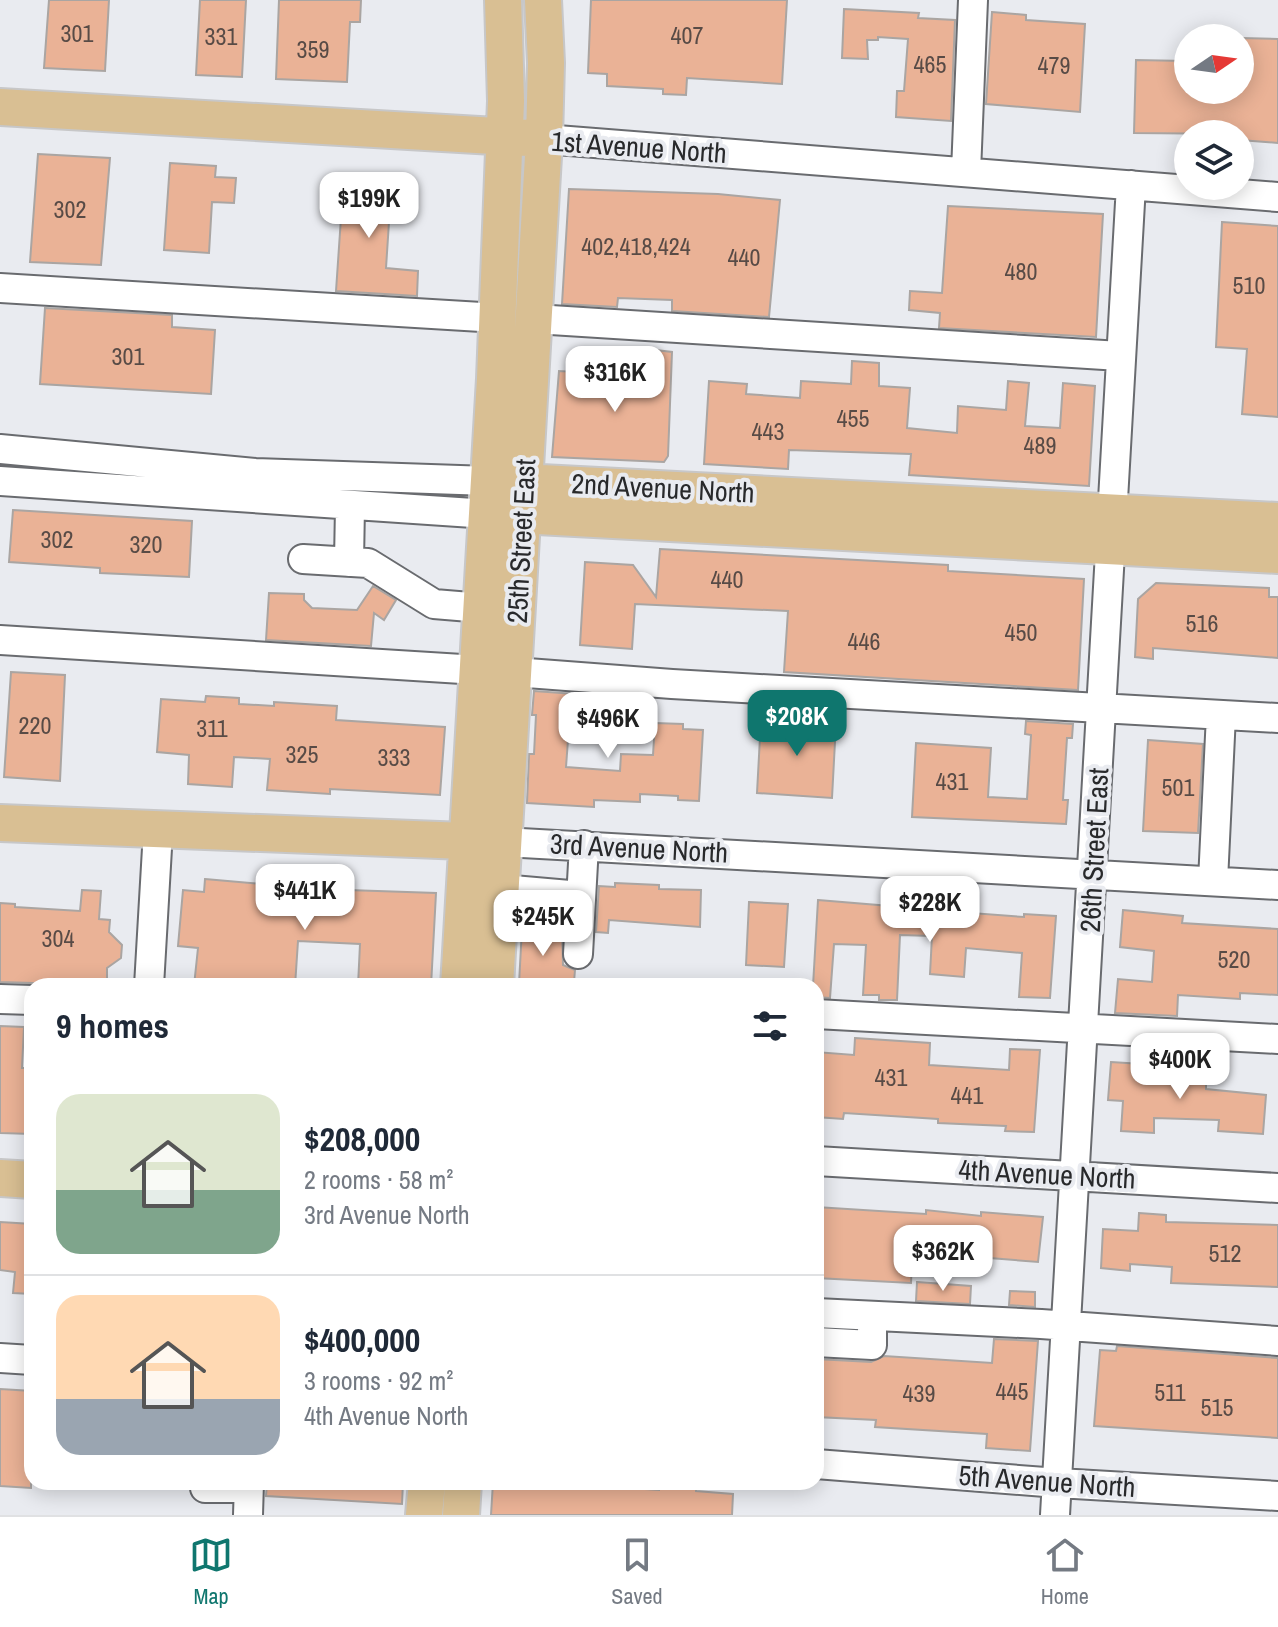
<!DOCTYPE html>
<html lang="en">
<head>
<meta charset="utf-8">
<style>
	body { margin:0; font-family:"Archivo Narrow",sans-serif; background:#f6f6f7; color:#1f2937; height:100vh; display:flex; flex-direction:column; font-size:30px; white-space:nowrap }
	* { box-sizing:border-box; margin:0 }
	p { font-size:26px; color:#747a83 }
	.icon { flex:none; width:44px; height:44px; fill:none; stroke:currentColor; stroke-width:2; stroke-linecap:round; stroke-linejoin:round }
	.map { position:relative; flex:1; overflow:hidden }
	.details { position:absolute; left:24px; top:978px; width:800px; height:512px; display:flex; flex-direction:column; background:#fff; border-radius:24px; box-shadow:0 4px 20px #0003 }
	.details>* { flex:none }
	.needle { width:52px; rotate:77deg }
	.tools { position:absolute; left:1174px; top:24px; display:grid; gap:16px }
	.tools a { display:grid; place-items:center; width:80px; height:80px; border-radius:50%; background:#fff; box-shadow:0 4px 20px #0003; font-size:40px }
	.price { position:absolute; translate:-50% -68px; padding:0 18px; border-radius:16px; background:#fff; color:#222; font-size:26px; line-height:52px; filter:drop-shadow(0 2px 4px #0008) }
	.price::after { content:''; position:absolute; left:50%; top:48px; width:24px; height:18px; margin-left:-12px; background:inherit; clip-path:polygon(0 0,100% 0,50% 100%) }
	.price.active { background:#0f766e; color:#fff }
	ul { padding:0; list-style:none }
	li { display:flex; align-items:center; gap:24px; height:200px; padding:0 32px }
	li+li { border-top:2px solid #e0e1e3 }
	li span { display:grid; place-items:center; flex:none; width:224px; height:160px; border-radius:24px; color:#555 }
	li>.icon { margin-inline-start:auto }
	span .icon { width:96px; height:96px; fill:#fffc; stroke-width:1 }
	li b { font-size:34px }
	h2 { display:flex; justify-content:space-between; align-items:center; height:96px; padding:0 32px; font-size:34px }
	.tab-bar { display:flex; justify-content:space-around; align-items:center; height:112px; border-top:2px solid #e0e1e3; background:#fff; font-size:22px; color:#747a83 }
	.tab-bar a { display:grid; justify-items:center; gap:4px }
	.tab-bar .active { color:#0f766e }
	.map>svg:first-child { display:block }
	.building { fill:#eab296; stroke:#aaa5a2; stroke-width:2 }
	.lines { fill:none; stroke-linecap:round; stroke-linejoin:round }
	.minor-casing { stroke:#696b6f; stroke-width:32 }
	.major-casing { stroke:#c7c7c8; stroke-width:40 }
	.minor { stroke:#fff; stroke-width:28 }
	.major { stroke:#d9bf93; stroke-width:36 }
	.labels { text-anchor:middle; stroke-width:8; stroke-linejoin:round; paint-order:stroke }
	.number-label { font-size:24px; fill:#584b46 }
	.street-label { font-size:28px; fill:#28292b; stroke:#e9ebf0 }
</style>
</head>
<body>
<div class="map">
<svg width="1278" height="1515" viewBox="0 0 1278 1515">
	<rect width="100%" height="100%" fill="#e9ebf0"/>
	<path class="building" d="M49,0H109L105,71L44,68Z
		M200,0H246L242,77L196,75Z
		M279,0H361L360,22H350L347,82L276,79Z
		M591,0H787L782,84L687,78L686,95L663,94V89L607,86V74L588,73Z
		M844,9L919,13L918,18L955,20L951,121L896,117L897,91H904L908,39L878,37V40H867L868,59L842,58Z
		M992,12L1026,15V20L1085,24L1080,112L986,104Z
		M1240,38L1278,39V143L1240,140V134L1134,133L1136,60L1186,61L1185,90H1240Z
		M38,154L110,158L101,265L30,262Z
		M170,163L216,166L215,177L236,178L234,203L212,202L209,253L164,250Z
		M344,174L392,176L386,268L418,271L417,296L336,291Z
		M569,189L718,194L780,200L769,317L672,311V300L618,298L617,307L562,304Z
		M948,206L1103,214L1096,337L939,328L940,313L909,310L910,291L942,293Z
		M1222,222L1278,226V417L1242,414L1247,349L1216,347Z
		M45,308L172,315V327L215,330L211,394L40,384Z
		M647,349L672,352L668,456L664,462L552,457L559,371L646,376Z
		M852,361L879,363V386L910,388L907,428L957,433L958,406L1006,410L1008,381L1029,383L1025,426L1060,428L1063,383L1095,386L1089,486L909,475L911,454L789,450L788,469L704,464L709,381L747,384L746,394L800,398L801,381L851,384Z
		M13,510L192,521L189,577L100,573V568L9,562Z
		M660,549L948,565V571L1084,579L1078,690L784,672L788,611L635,604L632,649L580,645L585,562L633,565L656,597Z
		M1156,583L1269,588V597H1278V658L1153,648V659L1135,657L1138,599Z
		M373,586L396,600L384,620L374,613L371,646L266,640L269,593L304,594V600L312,608L357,610Z
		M11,672L65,675L60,781L4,777Z
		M534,691L602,696L601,713H570L566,767L620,771L621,754L653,755L655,723L683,724V729L703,730L699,801L678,800V796L640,794V802L594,800V807L527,803L529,754H534L536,715H532Z
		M206,696L239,698V704L274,706V702L337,706L336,720L445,727L440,795L330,789V794L267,790L270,759L234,757L232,787L188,784L189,755L157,752L161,699L205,702Z
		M761,719L836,723L832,798L757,793Z
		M1026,721L1073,724L1072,738H1067L1063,800H1068L1066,824L912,817L916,743L991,748L988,797L1027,799L1031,735L1025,734Z
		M1148,740L1203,744L1198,833L1143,831Z
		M205,879L318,889L436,893L431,986H358L360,944L298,941L295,986H194L198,948L178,946L183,890L204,892Z
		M615,883L659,885V889L701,890L700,927L609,920L608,933L596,932L599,886L615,887Z
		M82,890L101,891L99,919L110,920L109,932L122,945L121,958L107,968V982L95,981V986H43L33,983L0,982V903L15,904V907L80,911Z
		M818,900L926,909V914L972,917V913L1024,917V914L1056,916L1050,998L1019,997L1022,953L966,948L964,977L930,974L932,936L900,935L897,1000H879V995H863L866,945L834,944L830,998L816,997V986H813Z
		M749,902L788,904L784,967L746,965Z
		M1123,910L1183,916L1182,923L1278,929V995L1240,993V999L1178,995L1177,1016L1115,1013L1118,979L1152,982L1154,951L1120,947Z
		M522,928L562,930L563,965L575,970L574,982L562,981L561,986L519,984Z
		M0,1026L24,1027L22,1068H32V1134L0,1133Z
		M855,1038L930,1043L929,1065L1009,1070L1010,1049L1040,1050L1034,1132L1005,1131L1006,1126L938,1123V1119L844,1113L843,1119L816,1117V1052L854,1055Z
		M1111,1062L1157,1065V1076L1206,1078V1089L1266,1095L1263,1134L1218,1131L1219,1120L1154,1118V1133L1121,1131L1123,1101L1108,1100Z
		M816,1207L926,1214V1210L981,1216V1212L1043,1217L1038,1262L977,1257L978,1247L953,1246V1243L913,1242L911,1283L816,1278Z
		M1139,1213L1166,1215V1222L1278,1225V1287L1171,1283L1172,1267L1130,1264V1271L1101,1268L1103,1229L1138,1231Z
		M0,1222L32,1224V1294L13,1293L15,1272L0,1270Z
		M917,1282L971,1286L970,1304L916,1301Z
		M1010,1291L1035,1292V1307L1009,1305Z
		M994,1339L1038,1341L1030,1451L986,1448L987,1434L875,1427L876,1420L816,1417V1359L871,1362L884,1356L992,1363Z
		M1117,1346L1278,1358V1438L1094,1426L1100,1350L1116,1351Z
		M0,1389L32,1391L31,1488L0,1486Z
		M267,1482H403L402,1504L266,1496Z
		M493,1482H601L600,1486L659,1490V1485L696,1488V1491L733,1494L732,1515H491Z"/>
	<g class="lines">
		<g class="minor-casing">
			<path id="minor" d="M544,139L1278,197
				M966,172L973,0
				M0,288L498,318
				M535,319L1120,356
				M0,449L255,473L489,481
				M0,481L488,514
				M303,559L368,563L434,604L482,608
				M349,562L350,506
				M0,640L478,670
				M514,672L672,684L1278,718
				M504,842L1278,885
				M1213,881L1221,715
				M501,889L581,896
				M578,954L584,845
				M149,986L158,831
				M0,999L32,1000
				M816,1014L1278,1039
				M816,1161L1278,1188
				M816,1313L1041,1324L1278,1341
				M816,1342L872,1345V1316
				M0,1358L32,1360
				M816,1464L1058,1483L1278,1496
				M205,1488H249
				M248,1515L249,1482
				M1055,1515L1131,185"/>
		</g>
		<g class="major-casing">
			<path id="major" d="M0,107L529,138
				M501,481L1278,521
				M501,514L1278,555
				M0,823L490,842
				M459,986L495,379L506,101L503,0
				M495,986L544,139L546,63L543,0
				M0,1178L32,1180
				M424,1515L427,1482
				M461,1515L463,1482"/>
		</g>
		<use href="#minor" class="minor"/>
		<use href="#major" class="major"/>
	</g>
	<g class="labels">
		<g class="number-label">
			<text x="77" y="42">301</text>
			<text x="687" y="44">407</text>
			<text x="221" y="45">331</text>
			<text x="313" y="58">359</text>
			<text x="930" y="73">465</text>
			<text x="1054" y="74">479</text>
			<text x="70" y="218">302</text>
			<text x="636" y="255">402,418,424</text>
			<text x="744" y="266">440</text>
			<text x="1021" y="280">480</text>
			<text x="1249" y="294">510</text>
			<text x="128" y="365">301</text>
			<text x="853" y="427">455</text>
			<text x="768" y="440">443</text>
			<text x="1040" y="454">489</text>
			<text x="57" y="548">302</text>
			<text x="146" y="553">320</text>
			<text x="727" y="588">440</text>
			<text x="1202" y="632">516</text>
			<text x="1021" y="641">450</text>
			<text x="864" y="650">446</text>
			<text x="35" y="734">220</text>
			<text x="212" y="737">311</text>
			<text x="302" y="763">325</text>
			<text x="394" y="766">333</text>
			<text x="952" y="790">431</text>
			<text x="1178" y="796">501</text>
			<text x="58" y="947">304</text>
			<text x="1234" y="968">520</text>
			<text x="891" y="1086">431</text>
			<text x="967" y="1104">441</text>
			<text x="1225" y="1262">512</text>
			<text x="1012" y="1400">445</text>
			<text x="1170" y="1401">511</text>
			<text x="919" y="1402">439</text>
			<text x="1217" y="1416">515</text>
		</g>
		<g class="street-label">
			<text transform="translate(639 147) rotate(4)" y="10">1st Avenue North</text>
			<text transform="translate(663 488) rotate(3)" y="10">2nd Avenue North</text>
			<text transform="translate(521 541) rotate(-87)" y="10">25th Street East</text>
			<text transform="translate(639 848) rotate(3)" y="10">3rd Avenue North</text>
			<text transform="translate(1094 850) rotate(-87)" y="10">26th Street East</text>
			<text transform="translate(1047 1174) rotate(3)" y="10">4th Avenue North</text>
			<text transform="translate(1047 1481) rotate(4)" y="10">5th Avenue North</text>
		</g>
	</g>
</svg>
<div class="tools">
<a><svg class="needle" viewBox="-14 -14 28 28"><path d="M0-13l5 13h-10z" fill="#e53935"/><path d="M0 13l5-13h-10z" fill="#747a83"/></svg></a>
<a><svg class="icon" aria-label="layers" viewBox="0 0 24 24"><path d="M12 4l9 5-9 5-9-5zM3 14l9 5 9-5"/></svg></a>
</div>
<b class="price" style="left:369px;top:240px">$199K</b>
<b class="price" style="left:615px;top:414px">$316K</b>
<b class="price active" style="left:797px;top:758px">$208K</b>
<b class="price" style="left:608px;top:760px">$496K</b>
<b class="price" style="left:305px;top:932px">$441K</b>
<b class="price" style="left:930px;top:944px">$228K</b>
<b class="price" style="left:543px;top:958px">$245K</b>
<b class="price" style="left:1180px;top:1101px">$400K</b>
<b class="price" style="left:943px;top:1293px">$362K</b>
<section class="details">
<h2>9 homes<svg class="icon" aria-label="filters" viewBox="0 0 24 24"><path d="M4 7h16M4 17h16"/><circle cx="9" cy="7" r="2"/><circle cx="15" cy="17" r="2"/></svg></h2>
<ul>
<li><span style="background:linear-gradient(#dfe7d0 60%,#7fa58c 0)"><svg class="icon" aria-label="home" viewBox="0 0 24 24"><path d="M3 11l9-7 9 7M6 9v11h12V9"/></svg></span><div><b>$208,000</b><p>2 rooms · 58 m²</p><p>3rd Avenue North</p></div></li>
<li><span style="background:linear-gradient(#ffd9b3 65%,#9aa5b1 0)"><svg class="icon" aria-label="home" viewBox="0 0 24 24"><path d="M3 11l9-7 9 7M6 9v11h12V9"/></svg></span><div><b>$400,000</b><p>3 rooms · 92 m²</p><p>4th Avenue North</p></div></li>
</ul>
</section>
</div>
<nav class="tab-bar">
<a class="active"><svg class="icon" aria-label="map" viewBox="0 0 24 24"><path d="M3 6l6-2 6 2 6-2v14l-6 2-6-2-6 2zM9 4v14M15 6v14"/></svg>Map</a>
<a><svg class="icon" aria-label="saved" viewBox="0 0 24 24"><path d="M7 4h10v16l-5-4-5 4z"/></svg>Saved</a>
<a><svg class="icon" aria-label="home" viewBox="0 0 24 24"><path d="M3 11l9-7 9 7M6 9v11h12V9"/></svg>Home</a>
</nav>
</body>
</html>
